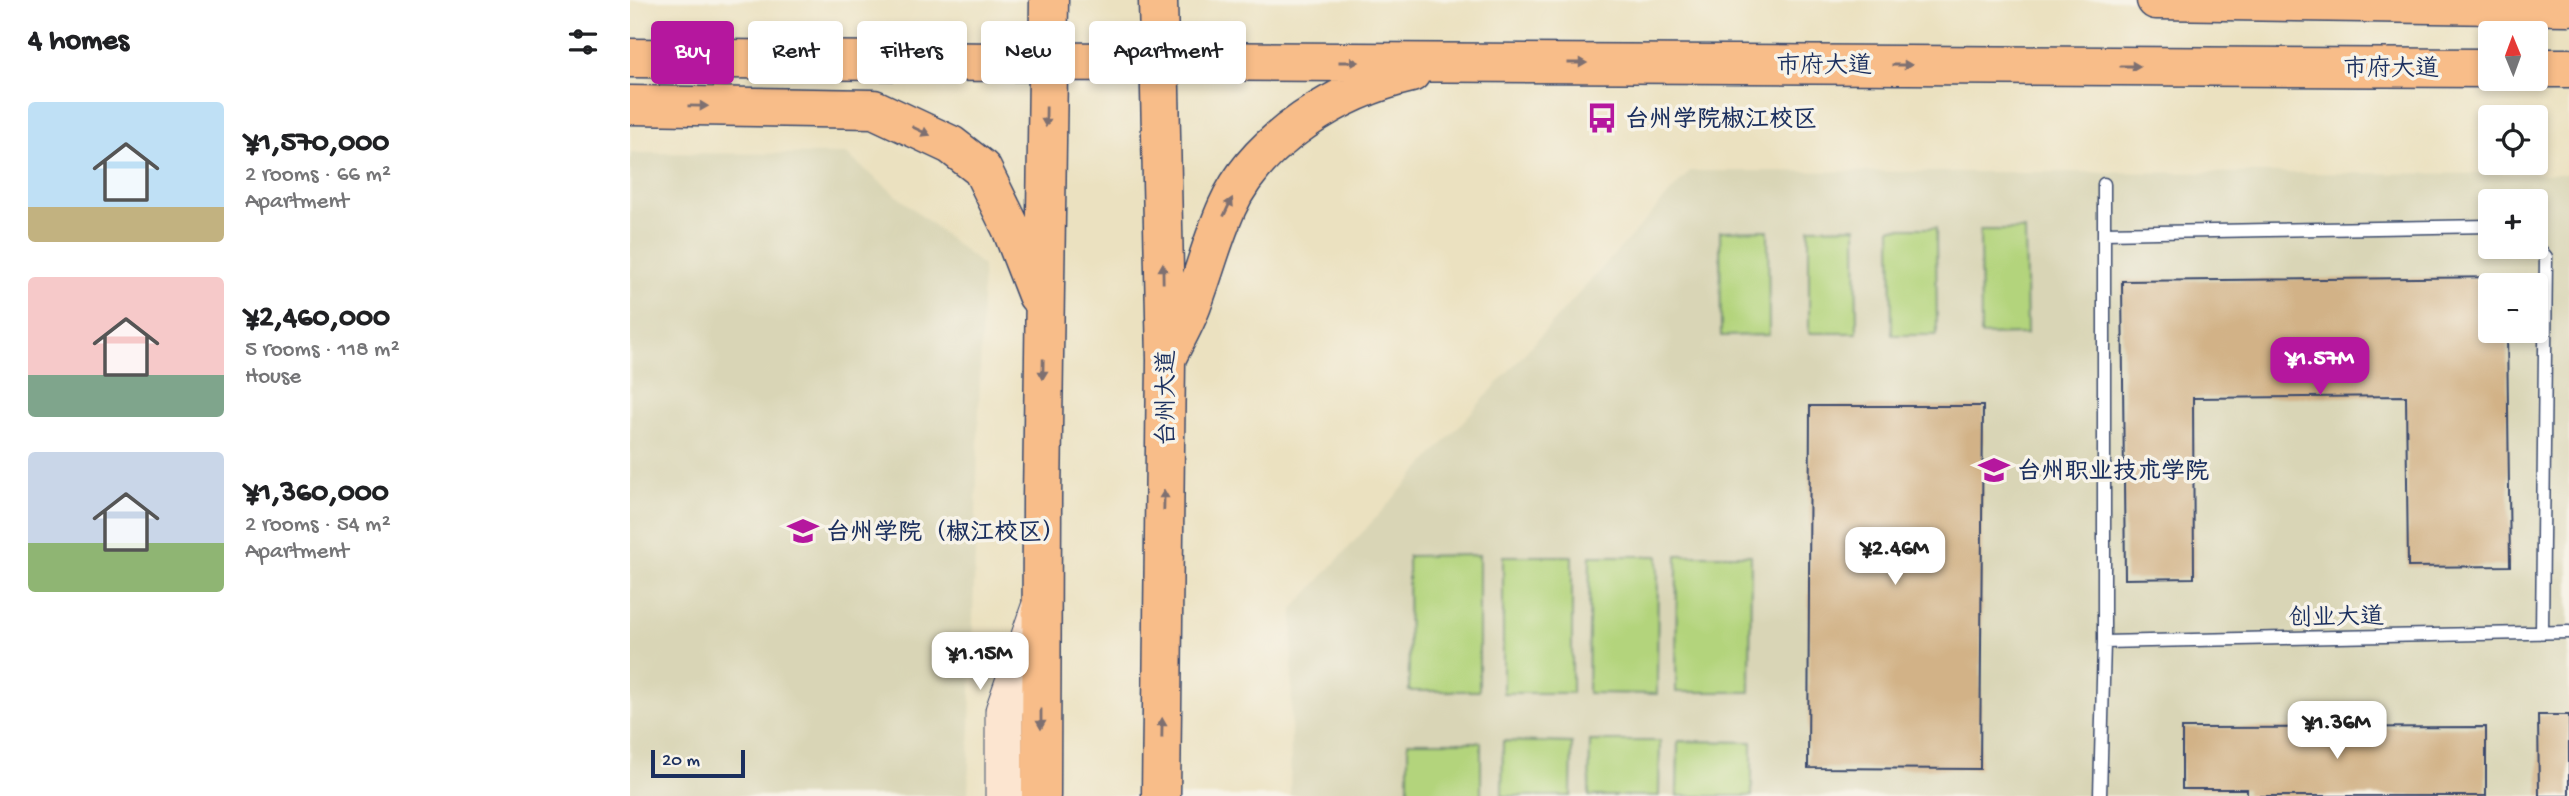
<!DOCTYPE html>
<html lang="en">
<head>
<meta charset="utf-8">
<style>
	body { margin:0; font-family:"Gochi Hand","LXGW WenKai TC",sans-serif; background:#f2f2f2; color:#202124; height:100vh; display:flex; flex-direction:column; font-size:26px; white-space:nowrap }
	* { box-sizing:border-box; margin:0 }
	p { font-size:23px; color:#757577 }
	.icon { flex:none; width:38px; height:38px; fill:none; stroke:currentColor; stroke-width:2; stroke-linecap:round; stroke-linejoin:round }
	.map { position:relative; flex:1; overflow:hidden }
	.side { display:flex; flex-direction:column; background:#fff; width:630px }
	.side>* { flex:none }
	.hud { position:absolute; left:21px; top:21px; width:665px; height:63px; display:flex; gap:14px }
	.needle { width:46px; rotate:359deg }
	.controls { position:absolute; left:1848px; top:21px; display:grid; gap:14px }
	.controls a { display:grid; place-items:center; width:70px; height:70px; border-radius:7px; background:#fff; box-shadow:0 4px 10px #0003; font-size:35px }
	.scale { position:absolute; left:21px; bottom:18px; width:94px; box-sizing:border-box; padding-left:7px; border:4px solid #1b2f5e; border-top:0; font-size:19px; line-height:24px; white-space:nowrap; color:#1b2f5e; -webkit-text-stroke:5px #f7f3e8; paint-order:stroke }
	.price { position:absolute; translate:-50% -60px; padding:0 16px; border-radius:14px; background:#fff; color:#222; font-size:23px; line-height:46px; filter:drop-shadow(0 2px 4px #0008) }
	.price::after { content:''; position:absolute; left:50%; top:42px; width:21px; height:16px; margin-left:-10px; background:inherit; clip-path:polygon(0 0,100% 0,50% 100%) }
	.price.active { background:#b5179e; color:#fff }
	ul { padding:0; list-style:none }
	li { display:flex; align-items:center; gap:21px; height:175px; padding:0 28px }
	li span { display:grid; place-items:center; flex:none; width:196px; height:140px; border-radius:7px; color:#555 }
	li>.icon { margin-inline-start:auto }
	span .icon { width:84px; height:84px; fill:#fffc; stroke-width:1 }
	li b { font-size:30px }
	h2 { display:flex; justify-content:space-between; align-items:center; height:84px; padding:0 28px; font-size:30px }
	.chip { padding:0 24px; border-radius:7px; background:#fff; box-shadow:0 4px 10px #0003; font-size:24px; line-height:63px }
	.chip.active { background:#b5179e; color:#fff }
	main { display:flex; flex:1; min-height:0 }
	.map>svg:first-child { display:block }
	.built { fill:#d9d5b6; fill-rule:evenodd }
	.green { fill:#b3d47c; stroke:#67826d; stroke-width:2 }
	.building { fill:#d2b287 }
	.lines { fill:none; stroke-linecap:round; stroke-linejoin:round }
	.service-casing { stroke:#3a4a6d; stroke-width:15 }
	.secondary-casing { stroke:#3a4a6d; stroke-width:39 }
	.primary-casing { stroke:#3a4a6d; stroke-width:41 }
	.service { stroke:#fff; stroke-width:12 }
	.secondary { stroke:#fce5d0; stroke-width:37 }
	.primary { stroke:#f8bd89; stroke-width:38 }
	.oneway { fill:#7e6f71 }
	.labels { text-anchor:middle; stroke-width:7; stroke-linejoin:round; paint-order:stroke }
	.street-label { font-size:24px; fill:#1b2f5e; stroke:#f7f3e8 }
	.poi-label { font-size:24px; font-weight:bold; fill:#1b2f5e; stroke:#f7f3e8; text-anchor:start }
</style>
</head>
<body>
<main>
<section class="side">
<h2>4 homes<svg class="icon" aria-label="filters" viewBox="0 0 24 24"><path d="M4 7h16M4 17h16"/><circle cx="9" cy="7" r="2"/><circle cx="15" cy="17" r="2"/></svg></h2>
<ul>
<li><span style="background:linear-gradient(#bfe0f5 75%,#c2b280 0)"><svg class="icon" aria-label="home" viewBox="0 0 24 24"><path d="M3 11l9-7 9 7M6 9v11h12V9"/></svg></span><div><b>¥1,570,000</b><p>2 rooms · 66 m²</p><p>Apartment</p></div></li>
<li><span style="background:linear-gradient(#f6c9c9 70%,#7fa58c 0)"><svg class="icon" aria-label="home" viewBox="0 0 24 24"><path d="M3 11l9-7 9 7M6 9v11h12V9"/></svg></span><div><b>¥2,460,000</b><p>5 rooms · 118 m²</p><p>House</p></div></li>
<li><span style="background:linear-gradient(#c9d6e8 65%,#8fb573 0)"><svg class="icon" aria-label="home" viewBox="0 0 24 24"><path d="M3 11l9-7 9 7M6 9v11h12V9"/></svg></span><div><b>¥1,360,000</b><p>2 rooms · 54 m²</p><p>Apartment</p></div></li>
</ul>
</section>
<div class="map">
<svg width="1939" height="796" viewBox="0 0 1939 796">
	<rect width="100%" height="100%" fill="#f7f3e8"/>
	<filter id="ink" filterUnits="userSpaceOnUse"><feTurbulence type="fractalNoise" baseFrequency=".0143" numOctaves="2"/><feDisplacementMap in="SourceGraphic" scale="14" xChannelSelector="R" yChannelSelector="G"/><feConvolveMatrix kernelMatrix="1 2 1 2 8 2 1 2 1" color-interpolation-filters="sRGB"/></filter>
	<filter id="wash" filterUnits="userSpaceOnUse"><feTurbulence type="fractalNoise" baseFrequency=".00686" numOctaves="4" result="noise"/><feDisplacementMap in="SourceGraphic" scale="28" xChannelSelector="R" yChannelSelector="G"/><feGaussianBlur stdDeviation="1.57" result="paint"/><feColorMatrix in="noise" values="0 0 0 0 0 0 0 0 0 0 0 0 0 0 0 0 0 1.4 0 .05"/><feComposite in="paint" operator="in"/></filter>
	<g filter="url(#wash)">
		<rect width="100%" height="100%" fill="#ebe1c0"/>
		<path class="built" d="M0,153L216,154L353,266L338,796H0Z
			M1060,171L1939,174V796H660L663,609ZM1860,201H1906V247H1860ZM1860,285H1906V331H1860Z"/>
		<path class="green" d="M1226,227L1227,333H1179V228Z
			M1261,228H1306L1307,335H1262Z
			M1138,230L1139,335L1091,336L1090,231Z
			M1350,230H1395L1397,334L1351,335Z
			M849,555V691H779L778,556Z
			M1047,555H1121L1120,692H1046Z
			M873,556H942V693H873Z
			M960,556H1028L1027,694L958,693Z
			M873,741L942,743L941,796H872Z
			M960,741H1030L1029,796H959Z
			M1048,741L1122,742V796H1047Z
			M778,742H851V796H778Z"/>
		<g id="blocks">
			<path class="building" d="M1877,277V285H1860V331H1877L1880,566L1778,567L1776,396L1563,398L1564,578L1495,579L1492,281Z
				M1180,406H1353L1350,769L1178,768Z
				M1908,715H1939V796H1909Z
				M1856,727V796H1617V789H1552V728Z"/>
		</g>
	</g>
	<g filter="url(#ink)">
		<use href="#blocks" fill-opacity="0" stroke="#3a4a6d" stroke-width="2"/>
		<g class="lines">
			<g class="service-casing">
				<path id="service" d="M1474,233L1860,226
					M1906,245L1916,257L1912,632
					M1474,642L1939,632
					M1470,796L1474,642V184"/>
			</g>
			<g class="secondary-casing">
				<path id="secondary" d="M374,796V711L409,610"/>
			</g>
			<g class="primary-casing">
				<path id="primary" d="M528,0L536,360L531,796
					M1526,0L1939,6
					M0,58C176,59 352,64 528,61L1860,68
					M1906,68H1939
					M0,105L244,109L321,145L352,169L381,228L407,295
					M538,355C546,338 557,320 563,302C575,270 583,238 597,207C627,139 711,89 781,73
					M411,796L412,499L419,0"/>
			</g>
			<use href="#service" class="service"/>
			<use href="#secondary" class="secondary"/>
			<use href="#primary" class="primary"/>
		</g>
		<defs><path id="oneway-solid" d="M-6-.8H1V-3.2L6.5 0L1 3.2V.8H-6Z" transform="scale(1.75)"/></defs>
		<g class="oneway">
			<use href="#oneway-solid" transform="translate(719 62)"/>
			<use href="#oneway-solid" transform="translate(947 63)"/>
			<use href="#oneway-solid" transform="translate(1272 65)"/>
			<use href="#oneway-solid" transform="translate(1500 66)"/>
			<use href="#oneway-solid" transform="translate(68 106) rotate(1)"/>
			<use href="#oneway-solid" transform="translate(416 117) rotate(91)"/>
			<use href="#oneway-solid" transform="translate(291 131) rotate(25)"/>
			<use href="#oneway-solid" transform="translate(598 207) rotate(-65)"/>
			<use href="#oneway-solid" transform="translate(533 273) rotate(-91)"/>
			<use href="#oneway-solid" transform="translate(413 369) rotate(91)"/>
			<use href="#oneway-solid" transform="translate(534 500) rotate(-89)"/>
			<use href="#oneway-solid" transform="translate(411 719) rotate(90)"/>
			<use href="#oneway-solid" transform="translate(532 728) rotate(-89)"/>
		</g>
	</g>
	<defs>
		<g id="bus-bare" transform="scale(2.415)"><path d="M-5-6H5V4H4V6H2V4H-2V6H-4V4H-5ZM-3.5-4V0h7V-4ZM-3.5 1.2v1.5H-2V1.2ZM2 1.2v1.5H3.5V1.2Z" fill="#b5179e" stroke="#f7f3e8" stroke-width="2.5" paint-order="stroke"/></g>
		<g id="university-bare" transform="scale(2.415)"><path d="M0-5L7-2L0 1L-7-2ZM-4 1L0 2.5L4 1V4Q0 6-4 4Z" fill="#b5179e" stroke="#f7f3e8" stroke-width="2.5" paint-order="stroke"/></g>
	</defs>
	<g fill-rule="evenodd">
		<use href="#bus-bare" x="972" y="118"/>
		<use href="#university-bare" x="1364" y="470"/>
		<use href="#university-bare" x="173" y="531"/>
	</g>
	<g class="labels">
		<g class="street-label">
			<text x="1194" y="72">市府大道</text>
			<text x="1761" y="75">市府大道</text>
			<text transform="translate(535 398) rotate(-90)" y="8">台州大道</text>
			<text transform="translate(1706 616) rotate(-1)" y="8">创业大道</text>
		</g>
		<g class="poi-label">
			<text x="995" y="126">台州学院椒江校区</text>
			<text x="1387" y="478">台州职业技术学院</text>
			<text x="196" y="539">台州学院（椒江校区）</text>
		</g>
	</g>
</svg>
<div class="controls">
<a><svg class="needle" viewBox="-14 -14 28 28"><path d="M0-13l5 13h-10z" fill="#e53935"/><path d="M0 13l5-13h-10z" fill="#757577"/></svg></a>
<a><svg class="icon" aria-label="locate" viewBox="0 0 24 24"><circle cx="12" cy="12" r="6"/><path d="M12 2v4M12 18v4M2 12h4M18 12h4"/></svg></a>
<a>+</a>
<a>−</a>
</div>
<div class="scale">20 m</div>
<b class="price active" style="left:1690px;top:397px">¥1.57M</b>
<b class="price" style="left:1265px;top:587px">¥2.46M</b>
<b class="price" style="left:350px;top:692px">¥1.15M</b>
<b class="price" style="left:1707px;top:761px">¥1.36M</b>
<div class="hud">
<a class="chip active">Buy</a>
<a class="chip">Rent</a>
<a class="chip">Filters</a>
<a class="chip">New</a>
<a class="chip">Apartment</a>
</div>
</div>
</main>
</body>
</html>
